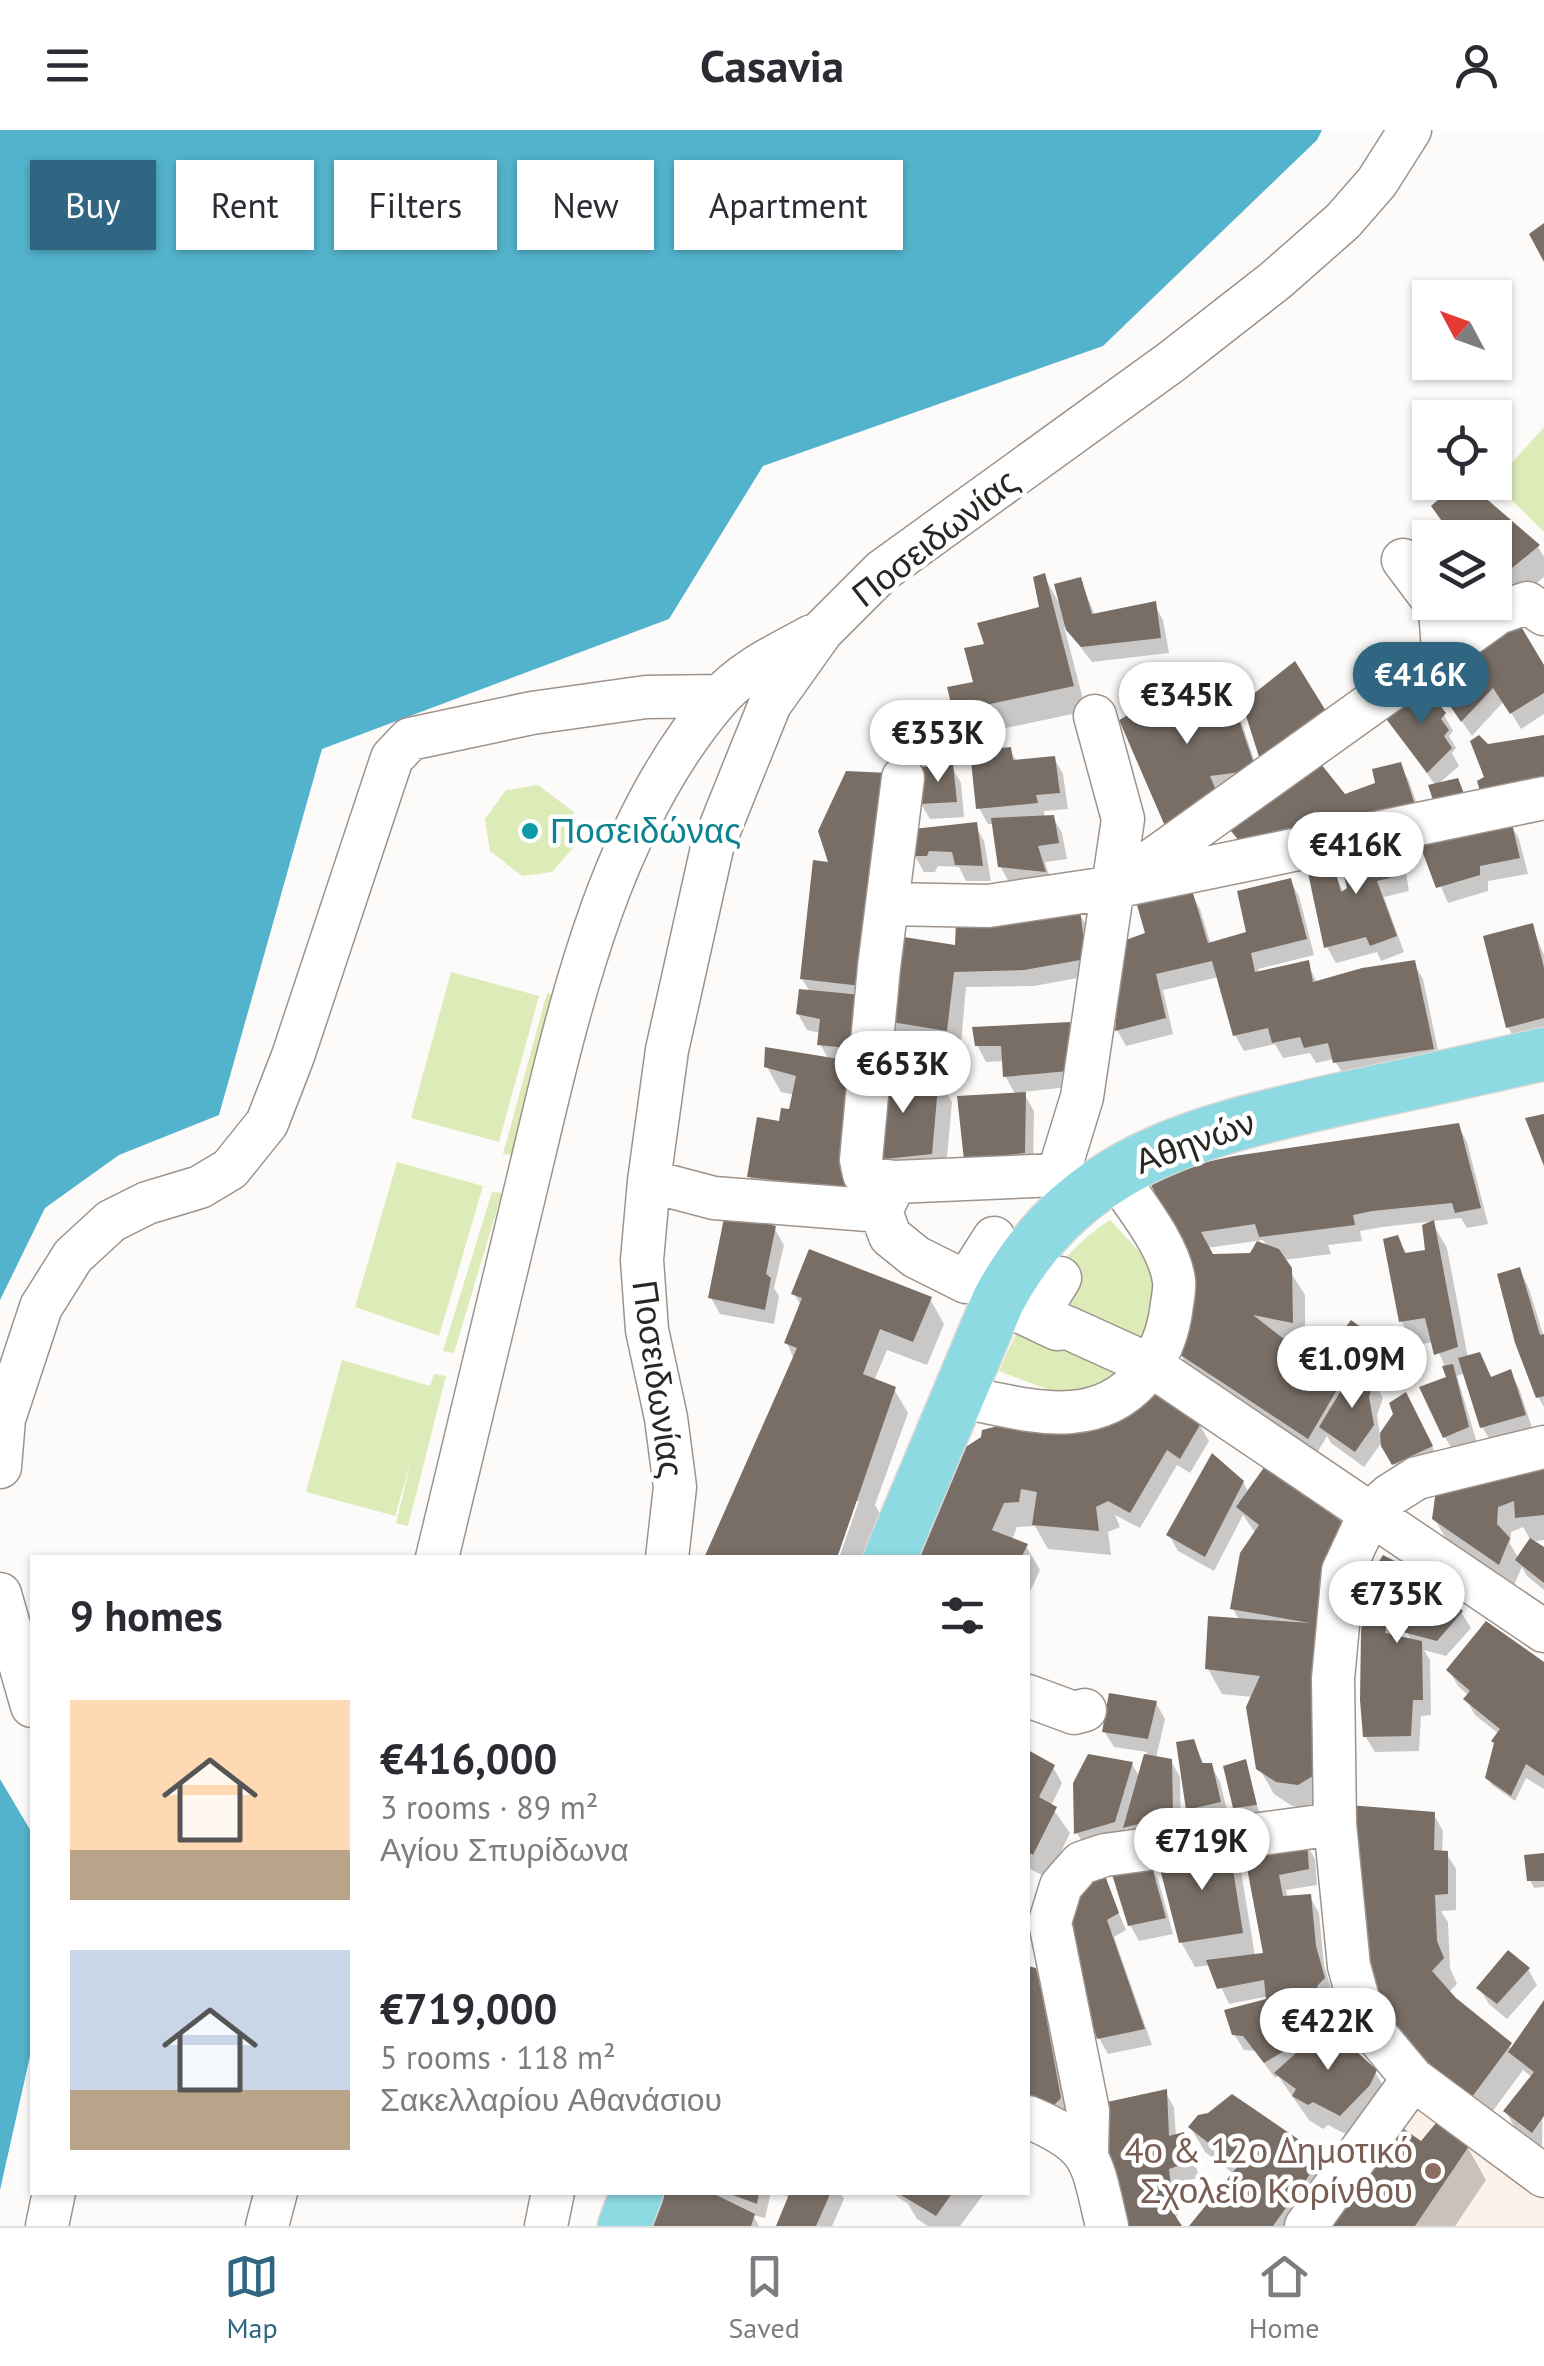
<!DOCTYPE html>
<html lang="en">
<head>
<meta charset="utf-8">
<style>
	body { margin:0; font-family:"PT Sans",sans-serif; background:#f2f2f3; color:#2b2b33; height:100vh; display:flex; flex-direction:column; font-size:38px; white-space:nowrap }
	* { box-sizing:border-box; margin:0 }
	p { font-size:32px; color:#7c7c81 }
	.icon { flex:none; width:55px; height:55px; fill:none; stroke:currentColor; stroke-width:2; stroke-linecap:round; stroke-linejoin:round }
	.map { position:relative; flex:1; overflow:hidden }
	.panel { position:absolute; left:30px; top:1425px; width:1000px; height:640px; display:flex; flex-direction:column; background:#fff; border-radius:0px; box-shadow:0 2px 8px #0004 }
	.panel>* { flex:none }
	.guide { position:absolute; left:30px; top:30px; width:1000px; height:90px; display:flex; gap:20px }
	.needle { width:65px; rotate:311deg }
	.fabs { position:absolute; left:1412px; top:150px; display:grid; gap:20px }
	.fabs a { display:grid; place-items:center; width:100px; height:100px; border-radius:0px; background:#fff; box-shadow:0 2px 8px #0004; font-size:50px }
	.price { position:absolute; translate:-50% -85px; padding:0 22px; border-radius:35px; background:#fff; color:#222; font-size:32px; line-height:65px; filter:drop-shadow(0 2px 5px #0008) }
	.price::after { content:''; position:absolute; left:50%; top:60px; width:30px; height:22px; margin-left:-15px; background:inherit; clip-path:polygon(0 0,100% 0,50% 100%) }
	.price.active { background:#306681; color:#fff }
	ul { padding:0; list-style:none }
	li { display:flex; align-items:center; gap:30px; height:250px; padding:0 40px }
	li span { display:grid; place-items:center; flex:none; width:280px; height:200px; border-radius:0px; color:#555 }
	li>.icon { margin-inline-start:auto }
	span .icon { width:120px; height:120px; fill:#fffc; stroke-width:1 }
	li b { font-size:42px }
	h2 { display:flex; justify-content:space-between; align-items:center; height:120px; padding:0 40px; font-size:42px }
	.tag { padding:0 35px; border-radius:0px; background:#fff; box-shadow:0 2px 8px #0004; font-size:35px; line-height:90px }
	.tag.active { background:#306681; color:#fff }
	header { display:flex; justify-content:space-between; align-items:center; height:130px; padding:0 40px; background:#fff; font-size:45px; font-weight:700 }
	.tabs { display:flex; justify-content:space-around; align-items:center; height:140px; border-top:2px solid #e1e1e2; background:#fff; font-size:28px; color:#7c7c81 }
	.tabs a { display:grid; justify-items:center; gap:5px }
	.tabs .active { color:#306681 }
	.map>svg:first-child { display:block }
	.built { fill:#fdf2e9 }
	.green { fill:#ddebb8 }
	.water { fill:#53b3cc }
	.shadow { fill:#0003; fill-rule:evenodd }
	.building { fill:#786e66 }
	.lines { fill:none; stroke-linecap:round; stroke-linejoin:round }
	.minor-casing { stroke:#9e938b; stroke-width:45 }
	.major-casing { stroke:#d9d8d7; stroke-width:55 }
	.minor { stroke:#fff; stroke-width:42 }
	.major { stroke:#8edae3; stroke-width:52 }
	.culture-dot { fill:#0f9aa8; stroke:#fff; stroke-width:4 }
	.education-dot { fill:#8d6e63; stroke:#fff; stroke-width:4 }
	.labels { text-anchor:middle; stroke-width:9; stroke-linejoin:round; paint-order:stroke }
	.street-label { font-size:35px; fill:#2a2622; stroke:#fff }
	.culture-label { font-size:35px; fill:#0d838f; stroke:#fff; text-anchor:start }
	.education-label { font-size:35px; fill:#785e54; stroke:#fff; text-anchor:end }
</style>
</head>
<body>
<header><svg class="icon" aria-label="menu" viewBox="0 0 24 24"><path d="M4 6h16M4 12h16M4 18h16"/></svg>Casavia<svg class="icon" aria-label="person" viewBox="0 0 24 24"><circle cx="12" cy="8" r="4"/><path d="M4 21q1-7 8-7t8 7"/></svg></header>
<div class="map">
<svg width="1544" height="2096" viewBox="0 0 1544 2096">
	<rect width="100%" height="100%" fill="#fdfbf9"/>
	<path class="built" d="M1407,1974L1544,2066V2096H1320Z"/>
	<path class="green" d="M1544,297V402L1494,353Z
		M538,655L574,682V717L552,742L522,746L490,721L485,689L506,660Z
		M451,842L539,866L499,1012L411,988Z
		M547,863L558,866L514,1025L503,1024Z
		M397,1032L483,1056L439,1206L355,1177Z
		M492,1062L502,1063L454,1223L443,1221Z
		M1110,1090L1140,1122L1155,1145L1152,1203L1128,1236L1091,1258L1054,1262L999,1241C1025,1181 1054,1126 1110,1090Z
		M342,1230L430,1256L434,1244L446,1246L408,1396L396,1393L412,1328L395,1386L306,1362Z"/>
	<path class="water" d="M0,0H1322L1317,10L1103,216L763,336L669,489L322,619L219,985L119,1025L45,1078L0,1170Z
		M0,1649L32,1703V1917L0,2060Z"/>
	<path class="shadow" d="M1463,352L1538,417L1544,427V447L1506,479L1495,465V408H1454L1434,376Z
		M1044,446L1060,475L1080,450L1095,485L1154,474L1163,490L1169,523L1092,532L1064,496L1086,581L969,606L955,581L976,554L987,516L1042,478Z
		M1544,540V584L1521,599L1504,571L1472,606L1448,571Z
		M1224,551L1233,567L1263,656L1359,692L1378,654L1400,635L1409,651L1425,697L1394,715L1404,731L1409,761L1384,767L1404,822L1381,831L1377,822L1336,833L1327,817L1333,739L1344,763L1350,759L1342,727L1243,720L1228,693L1184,725Z
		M1444,585L1453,601L1449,606L1456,618L1452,623L1459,636L1436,656L1387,587Z
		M1010,620L1017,632L1054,628L1063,644L1068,679L1044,681L1045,688L1053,687L1062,703L1067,729L1045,732L1053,757L1009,752L1000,736L994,694H988L979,678Z
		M952,637L961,653L964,687L930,689L921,674Z
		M1510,693L1519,709L1528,744L1488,751V761L1448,773L1422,712Z
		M975,695L984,711L991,751H966L959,737L938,736L935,742H924L915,726Z
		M1290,751L1299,766L1314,825L1258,839L1259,844L1307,833L1318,854L1413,832L1423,849L1441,935L1345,948L1334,929L1316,933L1310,923L1283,928L1275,914L1244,921L1235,905L1219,847L1163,860L1173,904L1126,916L1117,900L1148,805L1191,763L1200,779L1211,815L1249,804Z
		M894,760L858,1081L764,1071L750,1047L791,982L795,965L781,962L767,937L829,930L820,914L821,903L807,900L798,884L810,862L802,849Z
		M1078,782L1088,798L1094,845L1034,856L966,857L960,925L902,915L887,891L957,817Z
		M1532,796L1544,825V906L1517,913L1508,897Z
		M1068,895L1077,911V956L1023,962L1034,981L1033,1038L976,1045L1016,965L1005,946V931L986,932L977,915Z
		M937,948L952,972L945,1048L868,1030Z
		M1458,995L1467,1012L1488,1094L1467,1098L1461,1088L1382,1097L1360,1101L1362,1111L1328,1115L1331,1124L1283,1130L1305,1165V1216L1284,1212L1339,1254L1343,1262L1373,1251L1383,1268L1377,1285L1380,1306L1414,1281L1440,1332L1403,1350L1382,1312L1364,1337L1331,1313L1327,1306L1317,1323L1188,1238L1179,1221L1190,1127L1150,1047ZM1263,1110L1268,1118L1252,1125L1212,1128L1207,1118Z
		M1433,1094L1447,1118L1468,1228L1492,1249L1510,1242L1519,1258L1533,1301L1492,1313L1482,1297L1465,1243L1457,1246L1477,1313L1454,1323L1445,1307L1447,1241L1434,1212L1415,1215L1401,1191L1397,1108L1408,1126L1428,1122Z
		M774,1098L784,1115L774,1158L779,1166L774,1194L720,1184L711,1168Z
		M1519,1140L1528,1156L1544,1207V1277L1538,1267Z
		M794,1164L930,1169L944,1194L927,1235L887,1220L874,1251L894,1259L908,1283L875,1375L881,1385L866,1428H839L859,1371H854L787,1213L802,1177Z
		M1340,1209L1380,1215L1384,1222L1370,1238Z
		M1200,1295L1209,1311L1190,1343L1177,1335L1140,1398L1115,1385L1120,1397L1108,1402L1111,1425L1048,1419L1035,1396L1017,1397L1012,1410L1026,1416L1040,1440L1028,1466V1428H915L938,1379Z
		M1544,1331V1410L1531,1412L1544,1419V1460L1527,1446L1522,1437L1513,1457L1449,1414L1434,1388ZM1523,1397L1531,1411L1519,1429L1510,1414L1511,1402Z
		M1243,1352L1249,1363L1343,1395L1328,1669L1313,1679L1292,1676L1274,1664L1259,1638L1253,1567L1222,1564L1208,1539L1239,1490L1233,1479L1256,1404L1243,1385L1214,1441L1178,1421L1169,1405Z
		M1373,1447L1461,1482L1471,1498L1446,1526L1424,1520L1430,1530L1431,1585L1421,1586L1419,1621L1375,1622L1365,1606ZM1398,1492H1402L1412,1512L1395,1508Z
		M1544,1535V1659L1526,1648L1515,1671L1492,1655L1488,1647L1499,1604L1475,1585L1466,1569L1469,1566L1458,1556L1449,1540Z
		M1156,1573L1165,1589L1156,1628L1171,1631L1180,1647L1181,1701L1135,1713L1126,1698L1123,1708L1086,1719L1077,1703L1132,1634L1140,1648L1147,1622L1114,1617L1104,1601Z
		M1193,1611L1205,1636L1211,1635L1220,1652L1229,1688L1197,1695L1188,1679Z
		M1028,1623L1053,1637L1062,1653L1051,1676L1070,1703L1048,1748L1028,1738Z
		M1245,1632L1259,1682L1239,1684L1235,1677Z
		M1434,1685L1443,1701L1442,1723H1446L1456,1739V1780L1441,1781L1448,1792L1450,1838L1457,1854L1448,1863L1513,1920L1544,1874L1542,2017L1515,1998L1506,1982L1533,1948L1523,1940L1487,1989L1389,1900Z
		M1306,1713L1315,1729L1317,1755L1286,1760L1288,1768L1310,1767L1319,1783L1324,1835L1333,1865L1324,1873L1332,1903L1375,1942L1390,1967L1355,2009L1328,1995L1323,1999L1309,1990L1278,1946L1275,1948L1255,1921L1244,1920L1234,1904L1270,1870L1269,1866L1229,1874L1211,1835L1195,1837L1181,1812L1227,1717L1241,1741L1255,1826L1266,1825L1247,1724Z
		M1544,1725V1757L1534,1758L1530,1750Z
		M1149,1733L1158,1749L1173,1804L1139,1811L1130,1795Z
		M1102,1743L1126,1800L1114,1807L1152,1915L1108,1924L1099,1908Z
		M1028,1838L1034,1840L1049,1866L1073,1993L1028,1984Z
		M1528,1839L1537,1855L1507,1889L1489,1874L1479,1858Z
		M1165,1962L1174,1977L1176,2007L1183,2005L1192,2021L1199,2047L1177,2055L1179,2084L1174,2089L1179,2096H1122Z
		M1191,1998L1321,2028L1335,2053L1305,2096H1192L1234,2044L1205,2022Z
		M1422,2015L1468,2018L1486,2050L1455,2096H1323Z
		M666,2062H771L765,2088L753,2085L759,2096H652Z
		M779,2062H840L844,2069L832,2096H779L790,2068Z
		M891,2062H985L960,2096H928L917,2089L908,2074Z"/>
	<path class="building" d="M1544,93V132L1529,104Z
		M1458,352H1467L1540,415L1495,452V408H1454L1431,376Z
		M1045,443L1074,556L953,582L947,557L973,552L964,518L984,514L977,493L1039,477L1033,447Z
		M1081,447L1092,484L1156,471L1161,508L1081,517L1066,500L1054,454Z
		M1516,488L1544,535V563L1510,584L1493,558L1461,592L1436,555L1471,521Z
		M1295,531L1326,581L1260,630L1242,573Z
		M1225,548L1256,640L1210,646L1218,665L1168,703L1119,590L1174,559Z
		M1423,554L1446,583L1441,589L1449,600L1444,606L1452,618L1427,643L1384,586Z
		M1479,605L1488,614L1544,605V652L1482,668L1477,651L1484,647L1470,611Z
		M1011,617L1013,630L1055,626L1060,663L1036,665L1038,673L976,679L970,621Z
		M1317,629L1345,664L1375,653L1372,639L1401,632L1417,681L1246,719L1226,695Z
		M953,634L957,672L919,674L921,637Z
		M846,641L889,643L870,857L800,849L813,730L828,732L818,701Z
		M1458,648L1468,674L1437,682L1428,655Z
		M1054,685L1059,713L1038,716L1046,742L998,737L991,688Z
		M1511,690L1520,728L1480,736V745L1436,758L1418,710Z
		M977,692L983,736L955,735L952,722L929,721L927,726H912L913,699Z
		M1396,713L1402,745L1377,751L1397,806L1370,816L1366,807L1324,818L1308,743L1334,736L1341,762L1347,758L1338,724Z
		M1291,748L1307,809L1251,823L1255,842L1309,830L1313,852L1362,838L1415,830L1434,919L1333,933L1328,913L1304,918L1300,907L1272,913L1268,898L1233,906L1212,831L1156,844L1166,888L1115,901L1123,811L1145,803L1137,775L1192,760L1208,813L1246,802L1237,761Z
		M1080,779L1086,829L1024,840L954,842L947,901L885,891L891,805L955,815L956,792Z
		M1533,793L1544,838V888L1506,898L1483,806Z
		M799,859L872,866L868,920L817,915L820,889L796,884Z
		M1070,892L1069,941L1003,947L1001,916H975L972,897Z
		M765,917L858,932L845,1058L747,1047L757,987L779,991L781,978L789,979L796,946L764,937Z
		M876,944L939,945L932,1024L866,1031Z
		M1026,962L1025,1023L964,1030L957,966Z
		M1544,984V1036L1525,988Z
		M1459,993L1481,1078L1455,1083L1452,1073L1372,1081L1353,1085L1355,1095L1259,1107L1255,1094L1201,1102L1213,1124L1250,1123L1257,1111L1279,1119L1292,1138L1293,1193L1253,1185L1341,1253L1308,1309L1176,1222L1187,1127L1146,1045L1234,1026Z
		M725,1083L776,1096L766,1144L771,1148L765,1180L708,1168Z
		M1434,1090L1458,1217L1434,1225L1425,1188L1399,1192L1383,1109L1398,1105L1405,1123L1425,1120L1422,1095Z
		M809,1119L932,1167L913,1212L880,1199L863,1244L896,1257L837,1428H704L797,1218L784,1213L802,1168L791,1164Z
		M1520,1137L1540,1205L1544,1204V1266L1536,1268L1515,1213L1497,1144Z
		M1351,1190L1382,1213L1365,1232L1337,1209Z
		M1480,1222L1491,1247L1511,1239L1526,1285L1480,1298L1458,1228Z
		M1453,1234L1469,1297L1443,1308L1419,1257L1446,1247L1442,1236Z
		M1356,1236L1375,1249L1369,1267L1374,1295L1355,1322L1319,1297Z
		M1147,1259L1201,1293L1180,1329L1167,1320L1130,1383L1108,1371L1096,1377L1099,1401L1032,1395L1037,1362L1021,1359L1019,1372L1004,1373L992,1400L1028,1414L1021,1428H913L955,1324L981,1307L982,1300Z
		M1406,1262L1433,1316L1392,1335L1381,1316L1380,1303L1393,1284L1389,1273Z
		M1212,1323L1244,1351L1205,1427L1166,1405Z
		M1544,1329V1385L1515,1388L1514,1371L1498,1377L1497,1394L1510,1408L1499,1435L1432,1389L1437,1352Z
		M1265,1336L1345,1394L1320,1447L1314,1552L1316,1644L1298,1655L1276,1652L1256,1639L1246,1577L1260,1546L1205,1539L1208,1486L1310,1493L1230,1479L1240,1423L1259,1395L1236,1377Z
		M1530,1408L1544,1417V1453L1515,1430Z
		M1383,1425L1414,1441L1463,1481L1437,1511L1403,1502L1394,1477H1390L1385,1503L1422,1511L1423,1570H1413L1411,1606L1363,1607L1360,1570L1361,1501L1370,1446Z
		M1486,1491L1544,1532V1646L1526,1634L1511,1666L1485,1648L1494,1613L1491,1611L1500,1599L1463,1569L1470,1561L1446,1540Z
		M1109,1563L1157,1571L1148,1609L1102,1602Z
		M1194,1609L1202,1633H1212L1221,1672L1186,1680L1176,1612Z
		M1028,1620L1055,1635L1039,1667L1057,1677L1033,1725L1028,1722Z
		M1088,1624L1133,1632L1115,1692L1074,1704L1073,1653Z
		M1144,1624L1172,1629L1173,1685L1123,1698Z
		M1246,1629L1257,1675L1233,1678L1223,1636Z
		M1349,1675L1435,1682L1434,1720L1448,1721V1764L1435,1765L1437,1811L1444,1828L1432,1841L1456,1868L1512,1913L1472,1967L1410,1918L1371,1875Z
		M1307,1710L1309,1739L1279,1745L1283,1766L1311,1764L1316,1816L1325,1848L1317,1856L1327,1895L1264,1933L1243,1906L1232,1905L1224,1880L1266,1869L1264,1850L1217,1859L1206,1830L1263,1823L1244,1722Z
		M1229,1714L1243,1803L1179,1813L1157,1727Z
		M1544,1723V1751H1527L1524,1725Z
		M1150,1730L1166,1788L1128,1796L1111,1741Z
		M1103,1740L1119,1783L1107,1790L1145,1899L1097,1909L1070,1821L1066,1788L1080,1754Z
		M1508,1820L1530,1838L1497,1874L1476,1858Z
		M1028,1836L1036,1838L1042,1865L1061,1968L1054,1975L1028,1966Z
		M1544,1870V1986L1532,2003L1503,1981L1534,1942L1508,1922Z
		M1327,1895L1377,1940L1370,1955L1340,1986L1313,1972L1308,1975L1292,1966L1296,1959L1274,1943Z
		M1167,1959L1169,2006L1184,2002L1192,2031L1169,2039L1172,2067L1167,2073L1182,2096H1119L1111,2061L1107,1972Z
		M1232,1964L1323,2026L1273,2096H1189L1238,2036L1188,1997L1198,1985L1208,1983Z
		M1394,1992L1421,2011L1436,1993L1469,2016L1415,2096H1320Z
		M662,2062H710L755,2084L751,2096H648Z
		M725,2062H759L757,2074Z
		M790,2062H831L816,2096H776Z
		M896,2062H953L936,2086Z"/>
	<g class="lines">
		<g class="minor-casing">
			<path id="minor" d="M1403,430L1430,466
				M1435,472L1440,480L1443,520
				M903,648L879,837L861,1030L864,1044L872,1049L895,1052L1058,1045
				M1127,748L1498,483L1527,473L1544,484
				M888,774L988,776L1115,757L1544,668
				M1058,1045L1082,967L1123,689L1095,586
				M649,1051L714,1068L881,1081L895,1052
				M881,1081L890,1106L916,1127L966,1152L994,1108
				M1060,1148L1038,1183L1065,1197
				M998,1171L1057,1199L1066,1197L1152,1236L1544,1501
				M955,1266C992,1272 1034,1285 1071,1282C1130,1278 1166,1230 1172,1174C1173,1167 1175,1158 1174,1151C1170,1116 1133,1072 1114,1043
				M1544,1317L1417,1348L1390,1365L1370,1383L1343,1441L1333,1549L1335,1694L1349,1836L1359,1872L1378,1907L1413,1949L1544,2046
				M0,1337L4,1289L41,1177L73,1126L111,1091L147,1073L200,1057L230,1039L267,993L293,926L392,628L410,609L532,583L646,567L720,566
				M437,1428C466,1307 495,1187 524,1066C565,898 602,704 718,569C743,540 779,524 812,506
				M667,1428L675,1357L666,1288L647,1200L642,1130L649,1051L667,920L712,718L770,574L822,501L882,441L1171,232L1276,150L1343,91L1377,52L1410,0
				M0,1464L32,1576
				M1028,1566L1074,1583L1085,1580
				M1028,1987C1095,2015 1091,2030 1107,2096
				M1087,2022L1088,1981L1050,1792L1061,1756L1081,1733L1105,1725L1335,1694
				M47,2096L54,2062
				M267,2096L276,2062
				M546,2096L553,2062
				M1306,2096L1413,1949"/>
		</g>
		<g class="major-casing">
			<path id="major" d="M890,1428L998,1171C1073,1030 1192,1003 1336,970C1406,955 1475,940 1544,924
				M624,2096L637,2062"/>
		</g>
		<use href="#minor" class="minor"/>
		<use href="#major" class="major"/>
	</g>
	<circle class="culture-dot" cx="530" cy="701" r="10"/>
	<circle class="education-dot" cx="1433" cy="2041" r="10"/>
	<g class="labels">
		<g class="street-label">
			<text transform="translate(935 408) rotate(-38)" y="12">Ποσειδωνίας</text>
			<text transform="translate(1195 1012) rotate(-20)" y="12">Αθηνών</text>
			<text transform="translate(658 1249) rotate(82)" y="12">Ποσειδωνίας</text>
		</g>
		<g class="culture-label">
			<text x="550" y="713">Ποσειδώνας</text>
		</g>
		<g class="education-label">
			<text x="1413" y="2033">4ο &amp; 12ο Δημοτικό<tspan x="1413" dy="40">Σχολείο Κορίνθου</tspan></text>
		</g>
	</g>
</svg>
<div class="fabs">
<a><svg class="needle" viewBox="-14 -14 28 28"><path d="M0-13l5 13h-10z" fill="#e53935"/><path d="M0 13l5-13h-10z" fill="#7c7c81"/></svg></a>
<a><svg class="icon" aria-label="locate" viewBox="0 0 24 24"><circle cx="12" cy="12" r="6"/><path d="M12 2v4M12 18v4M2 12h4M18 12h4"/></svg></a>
<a><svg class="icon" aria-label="layers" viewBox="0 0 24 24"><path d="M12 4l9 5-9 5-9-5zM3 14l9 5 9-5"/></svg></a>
</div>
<b class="price active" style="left:1421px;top:597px">€416K</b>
<b class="price" style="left:1187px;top:617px">€345K</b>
<b class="price" style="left:938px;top:655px">€353K</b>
<b class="price" style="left:1356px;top:767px">€416K</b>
<b class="price" style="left:903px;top:986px">€653K</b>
<b class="price" style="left:1352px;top:1281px">€1.09M</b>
<b class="price" style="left:1397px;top:1516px">€735K</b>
<b class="price" style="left:1202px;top:1763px">€719K</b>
<b class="price" style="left:1328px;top:1943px">€422K</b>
<div class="guide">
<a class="tag active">Buy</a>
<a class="tag">Rent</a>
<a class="tag">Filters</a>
<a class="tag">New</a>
<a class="tag">Apartment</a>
</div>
<section class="panel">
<h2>9 homes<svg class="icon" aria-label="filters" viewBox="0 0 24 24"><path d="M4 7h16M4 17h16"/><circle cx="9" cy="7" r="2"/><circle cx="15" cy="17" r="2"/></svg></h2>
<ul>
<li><span style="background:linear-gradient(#ffd9b3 75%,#b9a48a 0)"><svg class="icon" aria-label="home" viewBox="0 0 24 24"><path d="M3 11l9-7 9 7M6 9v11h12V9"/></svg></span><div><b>€416,000</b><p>3 rooms · 89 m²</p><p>Αγίου Σπυρίδωνα</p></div></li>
<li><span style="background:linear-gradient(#c9d6e8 70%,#b9a48a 0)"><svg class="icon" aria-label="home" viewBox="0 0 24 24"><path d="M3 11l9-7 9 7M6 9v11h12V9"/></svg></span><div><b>€719,000</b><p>5 rooms · 118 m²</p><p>Σακελλαρίου Αθανάσιου</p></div></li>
</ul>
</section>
</div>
<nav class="tabs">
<a class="active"><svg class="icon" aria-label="map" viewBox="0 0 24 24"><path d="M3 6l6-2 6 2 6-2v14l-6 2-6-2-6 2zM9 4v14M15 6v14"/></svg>Map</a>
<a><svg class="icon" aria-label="saved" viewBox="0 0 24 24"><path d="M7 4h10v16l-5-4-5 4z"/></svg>Saved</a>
<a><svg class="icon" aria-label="home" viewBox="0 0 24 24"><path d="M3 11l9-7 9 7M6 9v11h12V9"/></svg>Home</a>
</nav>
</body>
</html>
